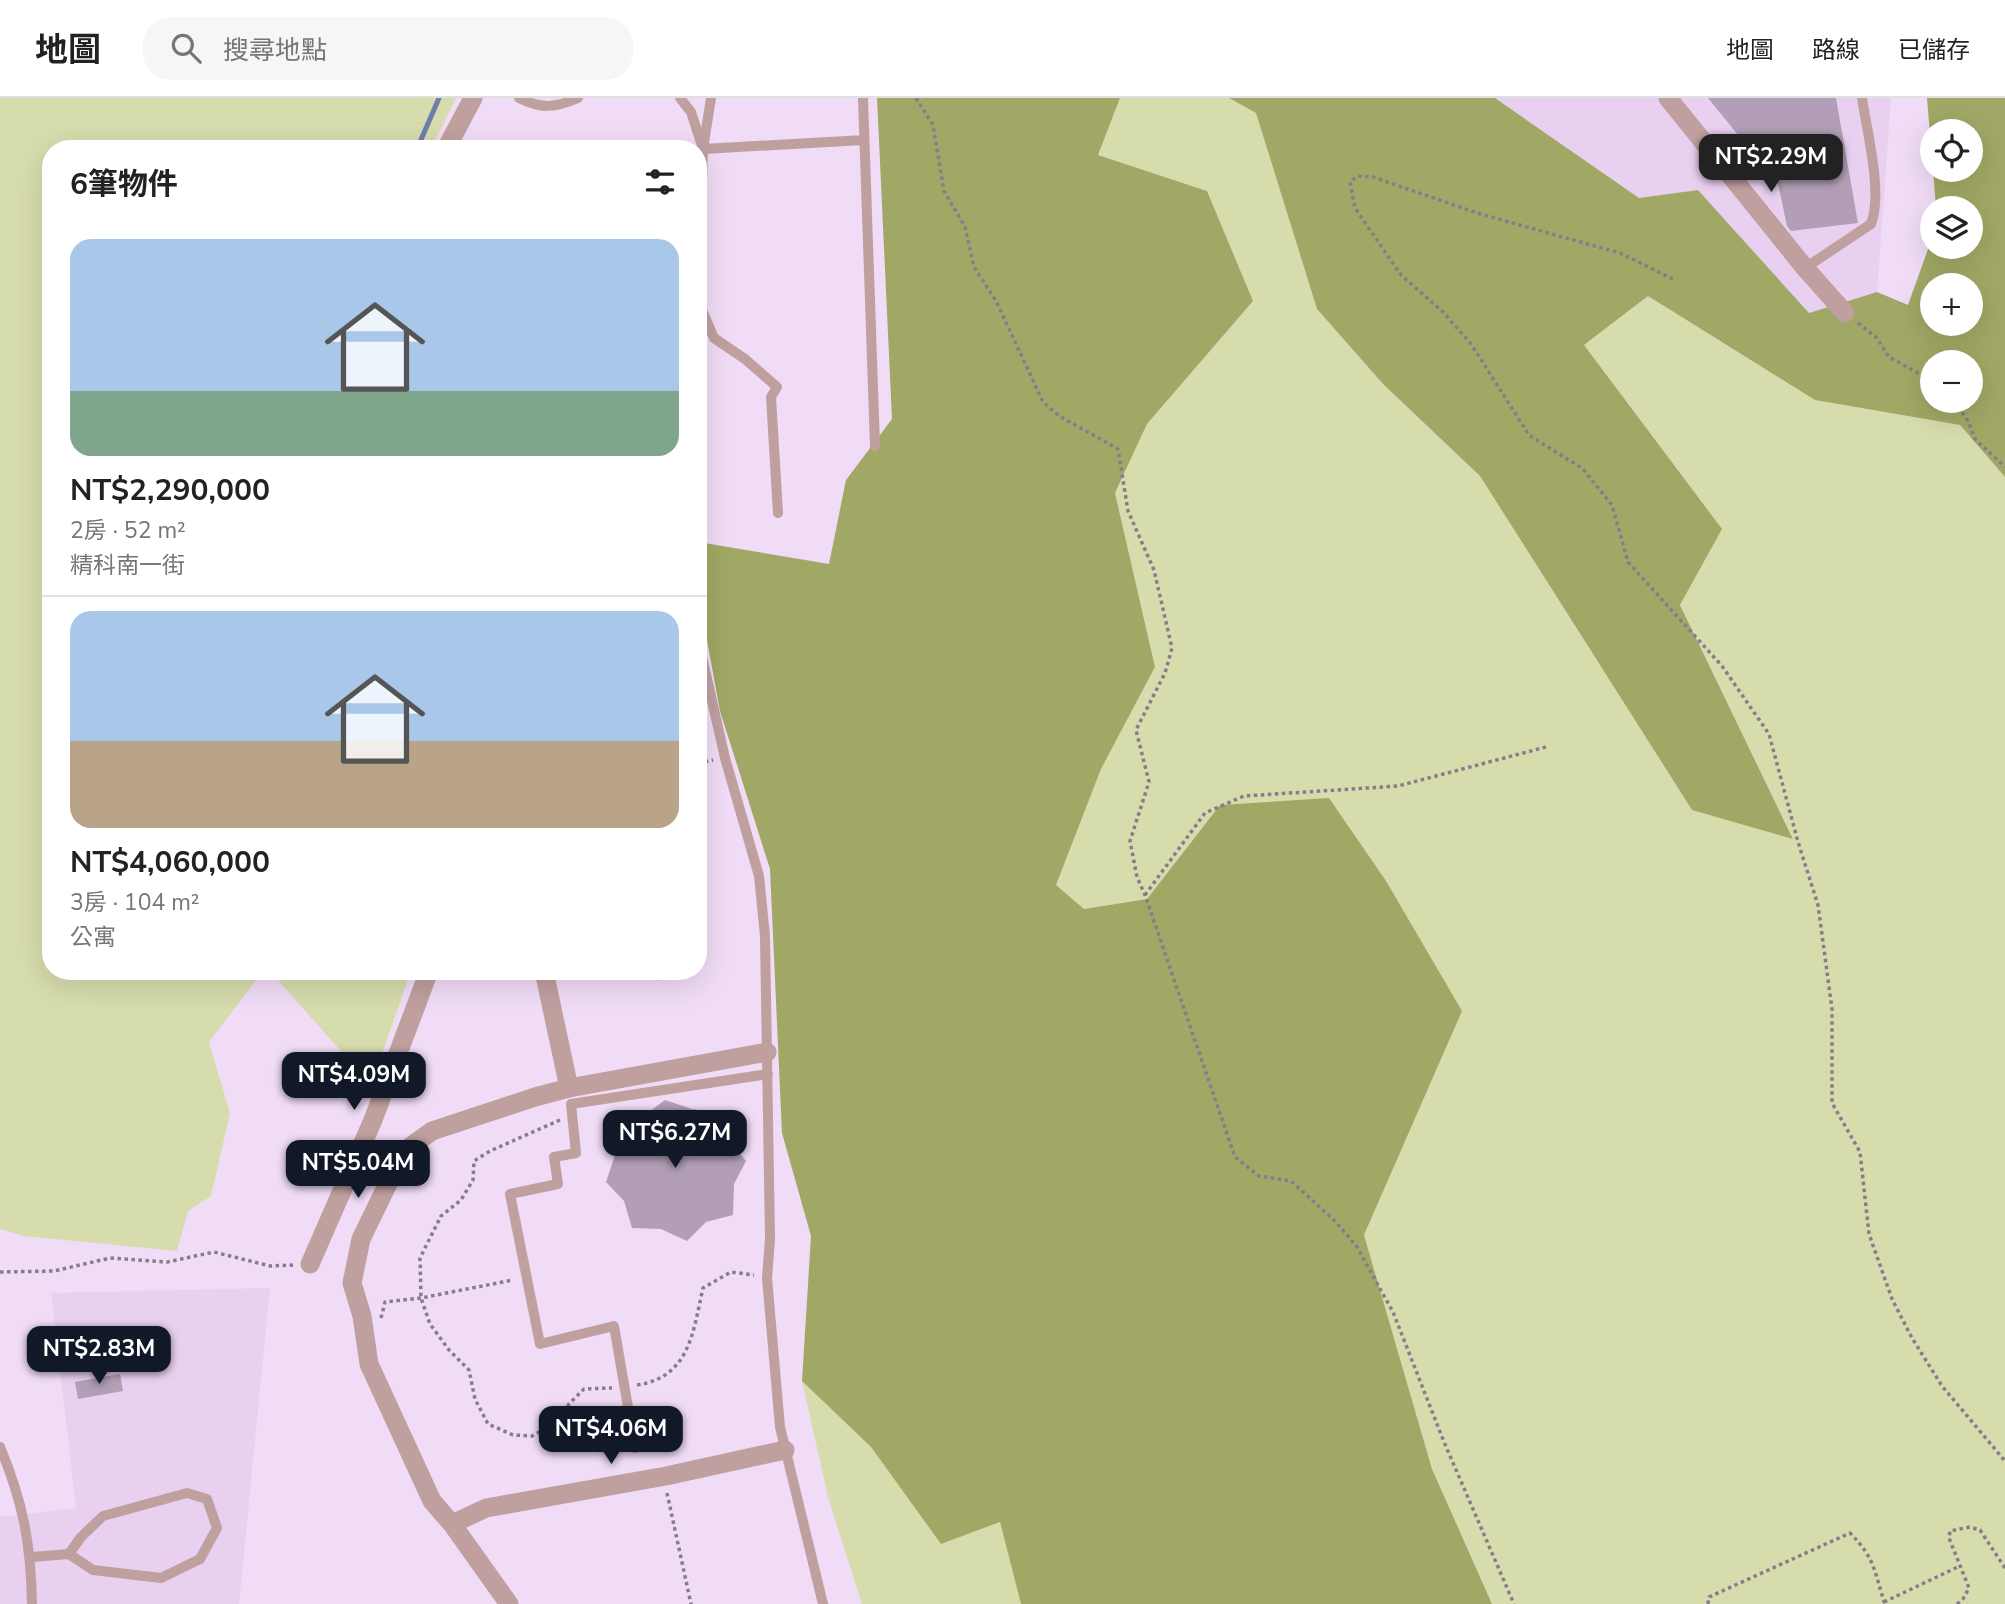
<!DOCTYPE html>
<html lang="zh-TW">
<head>
<meta charset="utf-8">
<style>
	body { margin:0; font-family:"Nunito Sans","Noto Sans TC",sans-serif; background:#f6f6f6; color:#222; height:100vh; display:flex; flex-direction:column; font-size:26px; white-space:nowrap }
	* { box-sizing:border-box; margin:0 }
	p { font-size:23px; color:#767676 }
	.icon { flex:none; width:38px; height:38px; fill:none; stroke:currentColor; stroke-width:2; stroke-linecap:round; stroke-linejoin:round }
	.map { position:relative; flex:1; overflow:hidden }
	.side { position:absolute; left:42px; top:42px; width:665px; height:840px; display:flex; flex-direction:column; background:#fff; border-radius:28px; box-shadow:0 7px 28px #0002 }
	.side>* { flex:none }
	.fabs { position:absolute; left:1920px; top:21px; display:grid; gap:14px }
	.fabs a { display:grid; place-items:center; width:63px; height:63px; border-radius:50%; background:#fff; box-shadow:0 7px 28px #0002; font-size:35px }
	.price { position:absolute; translate:-50% -60px; padding:0 16px; border-radius:14px; background:#111827; color:#fff; font-size:23px; line-height:46px; filter:drop-shadow(0 2px 4px #0008) }
	.price::after { content:''; position:absolute; left:50%; top:42px; width:21px; height:16px; margin-left:-10px; background:inherit; clip-path:polygon(0 0,100% 0,50% 100%) }
	.price.current { background:#222; color:#fff }
	ul { padding:0; list-style:none }
	li { display:grid; align-content:center; gap:14px; height:371px; padding:0 28px }
	li+li { border-top:2px solid #e0e0e0 }
	li span { display:grid; place-items:center; height:217px; border-radius:21px; color:#555 }
	li>.icon { margin-inline-start:auto }
	span .icon { width:126px; height:126px; fill:#fffc; stroke-width:1 }
	li b { font-size:30px }
	h2 { display:flex; justify-content:space-between; align-items:center; height:84px; padding:0 28px; font-size:30px }
	header { display:flex; align-items:center; gap:42px; box-sizing:border-box; height:98px; padding:0 35px; background:#fff; border-bottom:2px solid #e0e0e0 }
	header strong { font-size:33px }
	nav { display:flex; gap:38px; margin-inline-start:auto; font-size:24px }
	.search { width:490px; height:63px; background:#f6f6f6; display:flex; align-items:center; gap:18px; box-sizing:border-box; padding:0 24px; border-radius:28px; color:#767676; font-size:26px }
	.map>svg:first-child { display:block }
	.built { fill:#e9d0f0 }
	.green { fill:#d7dcad }
	.forest { fill:#a1a865; fill-rule:evenodd }
	.lines { fill:none; stroke-linecap:round; stroke-linejoin:round }
	.stream { stroke:#6c7faa; stroke-width:5 }
	.building { fill:#b29fb7 }
	.path { stroke:#887b8c; stroke-width:3.5; stroke-dasharray:3.5 3.5; stroke-linecap:butt }
	.service { stroke:#c09f9f; stroke-width:10 }
	.minor { stroke:#c09f9f; stroke-width:19 }
</style>
</head>
<body>
<header>
<strong>地圖</strong>
<div class="search"><svg class="icon" aria-label="search" viewBox="0 0 24 24"><circle cx="10" cy="10" r="6"/><path d="M15 15l6 6"/></svg>搜尋地點</div>
<nav><a>地圖</a><a>路線</a><a>已儲存</a></nav>
</header>
<div class="map">
<svg width="2005" height="1506" viewBox="0 0 2005 1506">
	<rect width="100%" height="100%" fill="#f0dcf6"/>
	<path class="built" d="M1495,0H1891L1877,194L1809,215L1698,92L1639,100Z
		M270,1190L239,1506H0V1419L76,1410L51,1195Z"/>
	<path class="green" d="M0,0H456L431,51H51V873H411L371,987L277,881H257L209,944L230,1015L211,1098L188,1113L177,1153L24,1138L0,1131Z
		M1120,0H1229L1256,15L1317,211L1383,286L1480,378L1692,712L1793,740L1680,507L1722,431L1584,247L1648,198L1815,302L1960,327L2005,379V1506H1492L1432,1371L1364,1137L1462,913L1220,707L1147,801L1084,811L1056,787L1101,671L1155,569L1115,395L1147,326L1253,203L1207,93L1098,57Z
		M802,1283L871,1349L941,1446L1000,1424L1021,1506H862L829,1403Z"/>
	<path class="forest" d="M877,0H1120L1098,57L1207,93L1253,203L1147,326L1115,395L1155,569L1101,671L1056,787L1084,811L1147,801L1220,707L1329,700L1386,783L1462,913L1364,1137L1432,1371L1492,1506H1021L1000,1424L941,1446L871,1349L802,1283L811,1138L782,1035L770,771L720,613L698,493V444L829,466L846,382L892,321Z
		M1229,0H1495L1639,100L1698,92L1809,215L1877,194L1908,207L1932,140V149H1970V110H1936L1933,72H1970V33H1932V61L1927,0H2005V379L1960,327L1815,302L1648,198L1584,247L1722,431L1680,507L1793,741L1692,712L1480,378L1383,286L1317,211L1256,15ZM1932,187H1970V226H1932ZM1932,264H1970V303H1932Z"/>
	<g class="lines">
		<path class="stream" d="M417,51L439,0"/>
	</g>
	<path class="building" d="M1708,0H1836L1858,125L1791,133L1787,128L1778,86Z
		M665,1002L692,1011L719,1015L728,1041L746,1063L734,1086L733,1117L706,1124L687,1143L661,1131L632,1130L624,1103L606,1084L616,1054L618,1028L645,1017Z
		M120,1276L123,1293L78,1301L75,1284Z"/>
	<g class="lines">
		<path class="path" d="M916,0L933,27L944,93L965,129L974,169L996,203L1043,304L1059,318L1118,351L1128,413L1154,472L1172,550L1165,575L1136,632L1149,684L1130,743L1137,779L1145,797L1235,1059L1259,1078L1291,1083L1335,1123L1357,1149L1393,1214L1444,1344L1514,1506
			M1673,181L1620,155L1477,115L1373,79L1358,78L1350,84L1355,110L1401,177L1443,214L1471,246L1529,337L1583,371L1612,407L1628,464L1722,568L1769,636L1798,744L1818,807L1832,911V1005L1860,1054L1869,1136L1892,1201L1912,1240L1942,1288L2005,1363
			M1858,225L1876,239L1889,259L1932,283
			M1954,303L1968,323L1975,341L2005,369
			M698,665L713,662
			M1145,797L1205,715L1244,698L1398,688L1546,649
			M657,873L659,882
			M560,1022L490,1053L474,1063L473,1082L461,1102L441,1118L420,1160L421,1200L430,1226L449,1252L469,1272L475,1301L488,1326L513,1337L532,1338L556,1325L569,1306L584,1291L612,1290
			M0,1174L54,1173L110,1160L167,1164L214,1154L270,1168L294,1167
			M381,1220L385,1204L421,1200L513,1182
			M637,1287C690,1279 693,1234 703,1190L731,1174L754,1177
			M667,1395L691,1506
			M1884,1504L1960,1468
			M1708,1506L1709,1499L1850,1435C1876,1461 1874,1474 1885,1506
			M1957,1506L1963,1501L1969,1490L1949,1440L1950,1433L1970,1429L1980,1432L2005,1470"/>
		<path class="service" d="M519,0C541,11 555,10 578,0
			M680,0L691,14L703,51L864,42
			M711,0L703,51L698,203L714,240L745,261L777,289L771,299L778,415
			M863,0L875,348
			M1805,170L1871,126C1883,95 1867,34 1862,0
			M698,541L725,660L759,778L765,838L770,1141L767,1180L780,1329L823,1506
			M0,1349C23,1404 31,1446 32,1506
			M635,1350L614,1228L540,1246L510,1096L558,1086L554,1059L576,1055L571,1006L768,976
			M32,1459L69,1456L93,1472L161,1480L200,1461L217,1430L207,1401L187,1395L103,1418L81,1439L69,1456"/>
		<path class="minor" d="M1668,0L1805,170L1845,215
			M446,51L473,0
			M544,873L569,990
			M310,1166L373,1022L429,873
			M452,1426L486,1410L666,1378L785,1352
			M509,1506L452,1426L432,1403L369,1266L362,1218L352,1185L361,1141L397,1067L410,1049L432,1033L535,999L569,990L767,954"/>
	</g>
</svg>
<div class="fabs">
<a><svg class="icon" aria-label="locate" viewBox="0 0 24 24"><circle cx="12" cy="12" r="6"/><path d="M12 2v4M12 18v4M2 12h4M18 12h4"/></svg></a>
<a><svg class="icon" aria-label="layers" viewBox="0 0 24 24"><path d="M12 4l9 5-9 5-9-5zM3 14l9 5 9-5"/></svg></a>
<a>+</a>
<a>−</a>
</div>
<b class="price current" style="left:1771px;top:96px">NT$2.29M</b>
<b class="price" style="left:354px;top:1014px">NT$4.09M</b>
<b class="price" style="left:675px;top:1072px">NT$6.27M</b>
<b class="price" style="left:358px;top:1102px">NT$5.04M</b>
<b class="price" style="left:99px;top:1288px">NT$2.83M</b>
<b class="price" style="left:611px;top:1368px">NT$4.06M</b>
<section class="side">
<h2>6筆物件<svg class="icon" aria-label="filters" viewBox="0 0 24 24"><path d="M4 7h16M4 17h16"/><circle cx="9" cy="7" r="2"/><circle cx="15" cy="17" r="2"/></svg></h2>
<ul>
<li><span style="background:linear-gradient(#a9c7e8 70%,#7fa58c 0)"><svg class="icon" aria-label="home" viewBox="0 0 24 24"><path d="M3 11l9-7 9 7M6 9v11h12V9"/></svg></span><div><b>NT$2,290,000</b><p>2房 · 52 m²</p><p>精科南一街</p></div></li>
<li><span style="background:linear-gradient(#a9c7e8 60%,#b9a48a 0)"><svg class="icon" aria-label="home" viewBox="0 0 24 24"><path d="M3 11l9-7 9 7M6 9v11h12V9"/></svg></span><div><b>NT$4,060,000</b><p>3房 · 104 m²</p><p>公寓</p></div></li>
</ul>
</section>
</div>
</body>
</html>
